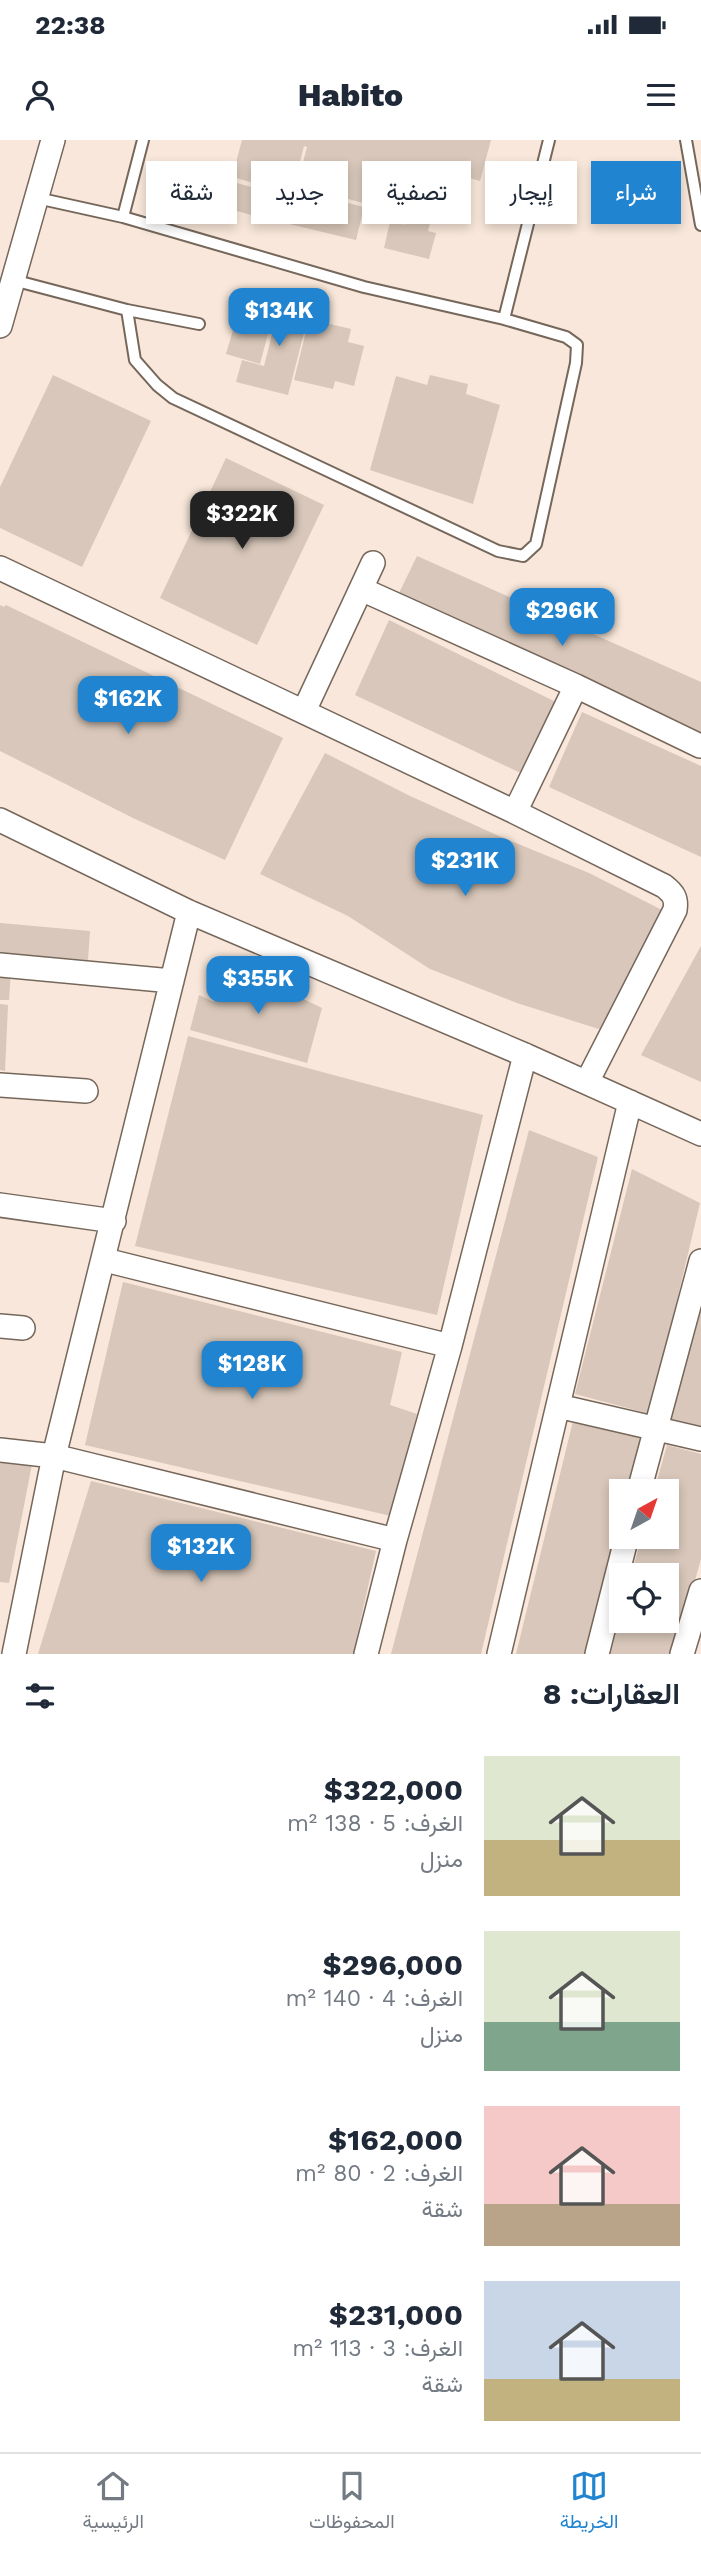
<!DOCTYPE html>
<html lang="ar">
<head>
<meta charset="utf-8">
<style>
	body { margin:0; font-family:"Work Sans",Vazirmatn,sans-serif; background:#f2f2f3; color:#1f2937; direction:rtl; height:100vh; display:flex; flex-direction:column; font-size:26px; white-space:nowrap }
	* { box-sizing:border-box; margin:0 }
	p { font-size:23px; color:#747a83 }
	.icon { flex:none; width:38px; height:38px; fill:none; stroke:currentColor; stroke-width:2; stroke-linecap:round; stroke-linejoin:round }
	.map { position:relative; height:1514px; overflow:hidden; direction:ltr }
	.side { display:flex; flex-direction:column; background:#fff; flex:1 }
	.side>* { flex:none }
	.hud { position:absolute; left:21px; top:21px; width:660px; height:63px; direction:rtl; display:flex; gap:14px }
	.needle { width:46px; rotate:40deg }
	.tools { position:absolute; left:609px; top:1339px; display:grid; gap:14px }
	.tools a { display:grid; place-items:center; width:70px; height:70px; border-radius:0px; background:#fff; box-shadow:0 4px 10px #0003; font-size:35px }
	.price { position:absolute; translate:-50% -60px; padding:0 16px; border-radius:14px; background:#2184d0; color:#fff; font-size:23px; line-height:46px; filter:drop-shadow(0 2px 4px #0008) }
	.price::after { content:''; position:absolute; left:50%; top:42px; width:21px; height:16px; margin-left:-10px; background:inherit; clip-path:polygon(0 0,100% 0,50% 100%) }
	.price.on { background:#222; color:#fff }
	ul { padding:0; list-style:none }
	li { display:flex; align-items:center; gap:21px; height:175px; padding:0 21px }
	li span { display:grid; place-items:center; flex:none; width:196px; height:140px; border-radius:0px; color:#555 }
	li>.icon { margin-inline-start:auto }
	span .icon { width:84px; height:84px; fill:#fffc; stroke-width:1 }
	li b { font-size:30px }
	h2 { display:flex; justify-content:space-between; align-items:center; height:84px; padding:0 21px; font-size:30px }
	.pill { padding:0 24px; border-radius:0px; background:#fff; box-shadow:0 4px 10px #0003; font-size:24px; line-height:63px }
	.pill.on { background:#2184d0; color:#fff }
	.status { display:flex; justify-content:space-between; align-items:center; height:49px; padding:0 35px; background:#fff; direction:ltr }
	.status svg { height:19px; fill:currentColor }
	header { display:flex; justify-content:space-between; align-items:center; height:91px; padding:0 21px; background:#fff; font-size:32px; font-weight:800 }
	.tab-bar { display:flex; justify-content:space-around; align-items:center; height:98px; border-top:2px solid #e0e1e3; background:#fff; font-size:19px; color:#747a83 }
	.tab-bar a { display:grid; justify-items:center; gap:4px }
	.tab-bar .on { color:#2184d0 }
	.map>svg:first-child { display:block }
	.building { fill:#d8c7ba }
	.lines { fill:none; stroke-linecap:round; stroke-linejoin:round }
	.lane-casing { stroke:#76675b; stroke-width:14 }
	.street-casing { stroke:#76675b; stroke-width:26 }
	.lane { stroke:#fff; stroke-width:10 }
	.street { stroke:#fff; stroke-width:23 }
</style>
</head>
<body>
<div class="status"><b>22:38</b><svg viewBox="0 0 49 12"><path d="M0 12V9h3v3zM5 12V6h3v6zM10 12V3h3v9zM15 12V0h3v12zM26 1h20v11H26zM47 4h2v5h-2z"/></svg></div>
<header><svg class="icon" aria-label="menu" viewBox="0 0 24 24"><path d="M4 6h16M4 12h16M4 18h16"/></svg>Habito<svg class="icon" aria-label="person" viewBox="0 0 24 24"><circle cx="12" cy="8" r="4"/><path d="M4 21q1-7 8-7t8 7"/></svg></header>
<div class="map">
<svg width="701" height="1514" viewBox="0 0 701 1514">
	<rect width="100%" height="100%" fill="#f8e7da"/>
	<path class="building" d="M242,0H491L480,41L444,31L428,91L436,93L429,119L384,108L390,82L407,85L365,74L378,25L374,24L363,63L297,45L307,7L304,6L292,53L232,37Z
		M233,42L277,54L270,80L226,68Z
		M297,50L364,67L356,100L289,84Z
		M264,154L311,166L288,255L236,242L242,220L264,226L278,171L261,166Z
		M240,166L273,175L260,224L226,214Z
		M309,179L351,189L348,202L364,206L354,246L335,241L333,249L294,240Z
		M53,235L151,281L82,427L0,388V347Z
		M430,235L468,244L466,254L500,265L473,364L370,330L396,236L427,245Z
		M226,318L324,365L257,505L160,458Z
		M417,416L701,542V605L399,453Z
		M0,465L4,467L6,465L283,598L225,720L133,678L0,611Z
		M389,480L560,564L525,635L355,555Z
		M582,572L701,626V717L549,647Z
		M325,613L410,656L499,696L589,733L670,774L608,892L517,863L430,829L348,776L260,734Z
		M0,783L90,791L88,820L0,813Z
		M701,806V942L641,915Z
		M225,821L322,868L307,923L190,890L199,855L214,862Z
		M0,830L11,831L9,860H0Z
		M0,864L8,865L5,931L0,930Z
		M188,896L483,975L437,1175L135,1106Z
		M529,990L598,1017L481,1514H391Z
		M632,1029L700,1063L650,1274L575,1254Z
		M123,1142L402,1212L390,1265L417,1274L391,1376L85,1305Z
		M700,1168H701V1289L668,1284Z
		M574,1277L643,1296L629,1351H621V1381L587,1514H516Z
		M667,1305L701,1314V1419L674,1514H609L620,1474L621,1480H667V1435H631L642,1396H667V1351H654Z
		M0,1315L33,1319L9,1443L0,1442Z
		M91,1341L376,1411L353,1514H38Z"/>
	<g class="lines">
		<g class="lane-casing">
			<path id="lane" d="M686,0L701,85
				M123,77L143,0
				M13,140L127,170L135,220L157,245L173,258L498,411L523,416L536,404L576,223L577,205L566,197L504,179L364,147L123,77L37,58
				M127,170L199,184
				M504,179L549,0"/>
		</g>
		<g class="street-casing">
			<path id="street" d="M0,186L53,0
				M0,428L515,672L664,746C673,753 677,758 675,770L587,942
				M361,449L576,546L700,606
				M304,571L373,423
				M515,672L576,546
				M0,680L189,772L525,915L701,994
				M0,825L172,841
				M0,945L86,951
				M0,1065L114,1081
				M105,1120L450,1206
				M0,1186L23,1188
				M558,1266L701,1299
				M0,1310L54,1316L395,1400
				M639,1351L701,1121
				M14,1514L54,1316L189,772
				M366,1514L395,1400L450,1206L525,915
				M499,1514L630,962
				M597,1514L627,1396
				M682,1514L701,1451"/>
		</g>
		<use href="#lane" class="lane"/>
		<use href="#street" class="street"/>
	</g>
</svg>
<div class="tools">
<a><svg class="needle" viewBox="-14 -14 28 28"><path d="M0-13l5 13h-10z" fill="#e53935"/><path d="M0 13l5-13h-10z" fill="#747a83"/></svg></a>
<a><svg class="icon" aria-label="locate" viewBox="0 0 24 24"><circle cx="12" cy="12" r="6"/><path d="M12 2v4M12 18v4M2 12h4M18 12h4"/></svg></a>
</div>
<b class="price" style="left:279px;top:208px">$134K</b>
<b class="price on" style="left:242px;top:411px">$322K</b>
<b class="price" style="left:562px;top:508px">$296K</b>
<b class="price" style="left:128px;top:596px">$162K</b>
<b class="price" style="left:465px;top:758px">$231K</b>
<b class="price" style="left:258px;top:876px">$355K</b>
<b class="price" style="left:252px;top:1261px">$128K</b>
<b class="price" style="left:201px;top:1444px">$132K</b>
<div class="hud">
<a class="pill on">شراء</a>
<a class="pill">إيجار</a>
<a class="pill">تصفية</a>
<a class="pill">جديد</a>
<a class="pill">شقة</a>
</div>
</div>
<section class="side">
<h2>العقارات: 8<svg class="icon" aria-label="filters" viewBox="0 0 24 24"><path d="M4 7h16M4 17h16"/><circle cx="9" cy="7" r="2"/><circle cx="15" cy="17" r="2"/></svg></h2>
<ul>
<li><span style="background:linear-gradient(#dfe7d0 60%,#c2b280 0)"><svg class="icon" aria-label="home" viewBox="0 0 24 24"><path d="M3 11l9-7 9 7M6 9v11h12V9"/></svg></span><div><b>$322,000</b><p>الغرف: 5 · 138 m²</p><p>منزل</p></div></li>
<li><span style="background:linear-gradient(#dfe7d0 65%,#7fa58c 0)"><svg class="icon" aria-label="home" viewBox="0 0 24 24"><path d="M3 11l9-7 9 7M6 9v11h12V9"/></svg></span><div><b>$296,000</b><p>الغرف: 4 · 140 m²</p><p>منزل</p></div></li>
<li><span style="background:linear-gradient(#f6c9c9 70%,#b9a48a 0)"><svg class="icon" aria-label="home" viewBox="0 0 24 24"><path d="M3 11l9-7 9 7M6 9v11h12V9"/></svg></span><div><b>$162,000</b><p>الغرف: 2 · 80 m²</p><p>شقة</p></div></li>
<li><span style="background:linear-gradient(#c9d6e8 70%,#c2b280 0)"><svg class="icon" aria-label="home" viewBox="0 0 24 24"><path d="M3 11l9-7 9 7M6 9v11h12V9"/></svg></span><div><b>$231,000</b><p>الغرف: 3 · 113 m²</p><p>شقة</p></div></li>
</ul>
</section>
<nav class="tab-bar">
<a class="on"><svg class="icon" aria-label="map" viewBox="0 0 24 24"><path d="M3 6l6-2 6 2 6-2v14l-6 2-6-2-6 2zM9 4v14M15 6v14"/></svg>الخريطة</a>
<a><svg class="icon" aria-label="saved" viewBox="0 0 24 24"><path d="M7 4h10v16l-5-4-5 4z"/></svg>المحفوظات</a>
<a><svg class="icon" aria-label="home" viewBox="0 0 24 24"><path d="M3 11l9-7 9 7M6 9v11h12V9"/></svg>الرئيسية</a>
</nav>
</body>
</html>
